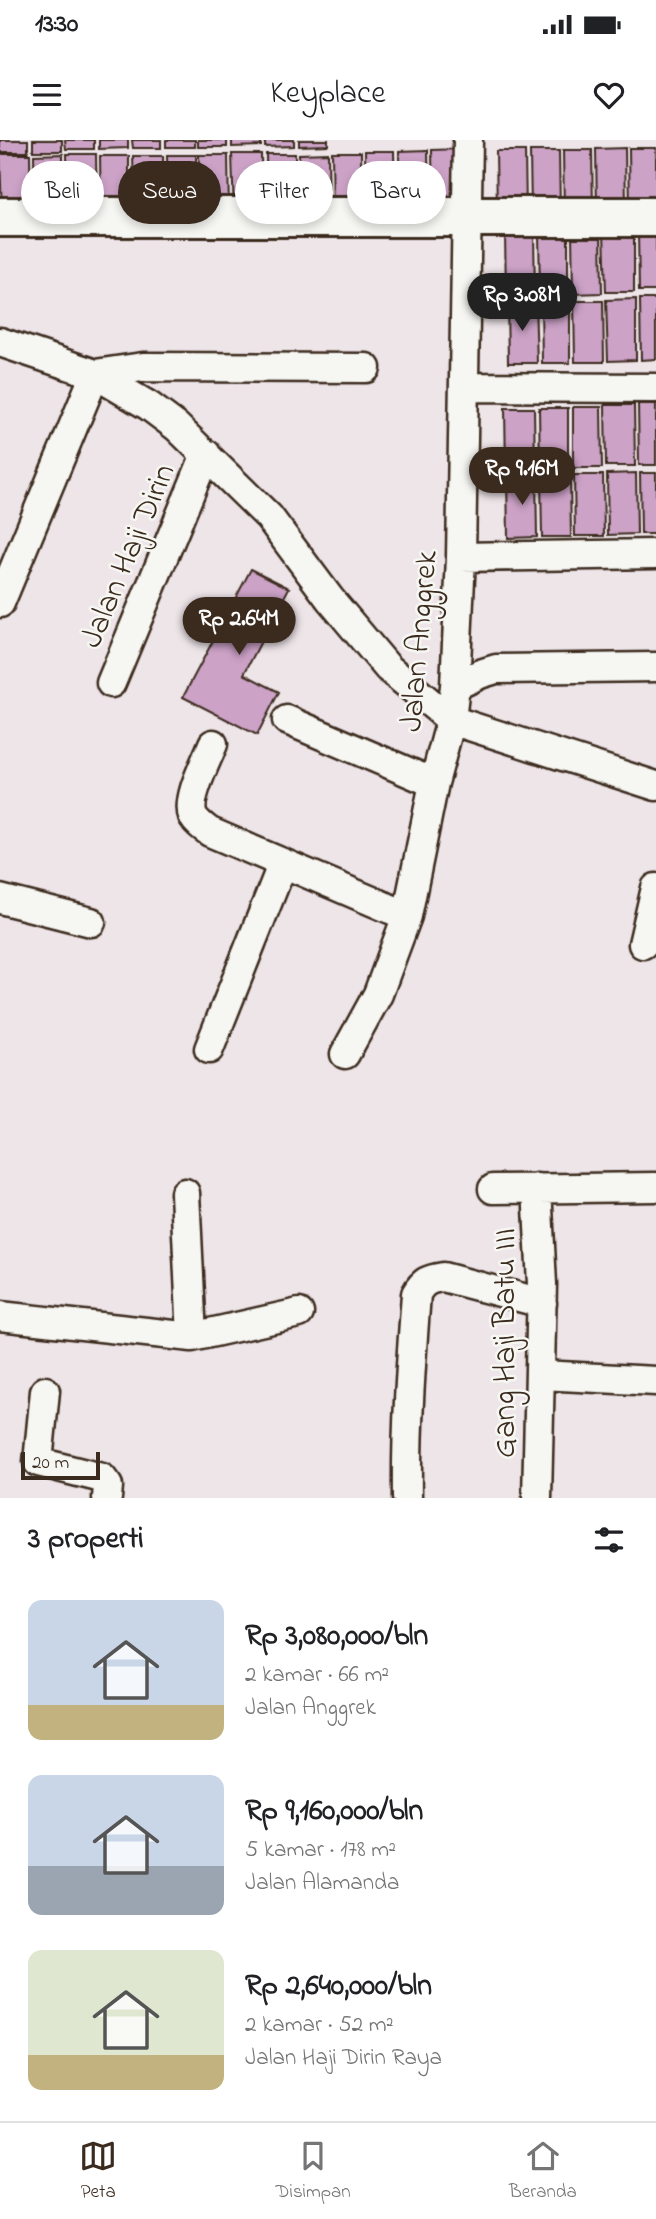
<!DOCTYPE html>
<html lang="id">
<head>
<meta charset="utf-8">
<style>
	body { margin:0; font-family:"Indie Flower",sans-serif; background:#f6f6f6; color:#202124; height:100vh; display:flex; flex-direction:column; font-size:26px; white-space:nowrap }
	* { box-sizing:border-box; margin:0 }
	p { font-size:23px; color:#757577 }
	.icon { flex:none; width:38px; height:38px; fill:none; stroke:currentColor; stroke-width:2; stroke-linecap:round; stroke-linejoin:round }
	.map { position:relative; height:1358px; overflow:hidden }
	.drawer { display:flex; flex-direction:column; background:#fff; flex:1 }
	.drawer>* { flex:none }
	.banner { position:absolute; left:21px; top:21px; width:614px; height:63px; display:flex; gap:14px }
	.scale { position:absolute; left:21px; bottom:18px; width:79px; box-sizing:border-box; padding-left:7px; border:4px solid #3b2a1e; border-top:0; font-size:19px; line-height:24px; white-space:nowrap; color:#3b2a1e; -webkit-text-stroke:5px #f6f6f2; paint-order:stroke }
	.price { position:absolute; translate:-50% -60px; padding:0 16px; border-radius:24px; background:#3b2a1e; color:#fff; font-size:23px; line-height:46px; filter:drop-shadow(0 2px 4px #0008) }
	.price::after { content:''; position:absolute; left:50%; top:42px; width:21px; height:16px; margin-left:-10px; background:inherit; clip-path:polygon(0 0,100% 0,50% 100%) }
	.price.current { background:#222; color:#fff }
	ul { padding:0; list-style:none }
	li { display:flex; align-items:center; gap:21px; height:175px; padding:0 28px }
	li span { display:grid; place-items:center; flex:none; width:196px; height:140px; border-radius:14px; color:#555 }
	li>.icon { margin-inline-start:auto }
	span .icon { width:84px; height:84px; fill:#fffc; stroke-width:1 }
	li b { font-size:30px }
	h2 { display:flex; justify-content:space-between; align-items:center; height:84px; padding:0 28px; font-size:30px }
	.pill { padding:0 24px; border-radius:32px; background:#fff; box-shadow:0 4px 10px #0003; font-size:24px; line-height:63px }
	.pill.current { background:#3b2a1e; color:#fff }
	.status { display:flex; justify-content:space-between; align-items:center; height:49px; padding:0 35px; background:#fff; direction:ltr }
	.status svg { height:19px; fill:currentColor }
	header { display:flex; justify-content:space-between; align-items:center; height:91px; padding:0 28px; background:#fff; font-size:32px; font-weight:600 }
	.menu { display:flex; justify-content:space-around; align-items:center; height:98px; border-top:2px solid #e0e0e0; background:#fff; font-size:19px; color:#757577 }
	.menu a { display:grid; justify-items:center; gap:4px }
	.menu .current { color:#3b2a1e }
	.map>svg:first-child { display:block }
	.building { fill:#cca2c7; stroke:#3b2a1e; stroke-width:2 }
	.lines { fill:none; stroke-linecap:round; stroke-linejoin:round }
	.street-casing { stroke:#3b2a1e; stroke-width:33 }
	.secondary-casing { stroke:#3b2a1e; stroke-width:44 }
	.street { stroke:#f6f6f2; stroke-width:28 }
	.secondary { stroke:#f6f6f2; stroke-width:38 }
	.labels { text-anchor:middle; stroke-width:5; stroke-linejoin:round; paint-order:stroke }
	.street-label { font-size:32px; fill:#3b2a1e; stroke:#f6f6f2 }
</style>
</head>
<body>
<div class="status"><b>13:30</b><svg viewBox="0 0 49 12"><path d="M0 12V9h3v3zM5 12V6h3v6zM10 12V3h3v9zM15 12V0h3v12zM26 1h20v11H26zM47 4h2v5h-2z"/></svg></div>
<header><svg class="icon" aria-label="menu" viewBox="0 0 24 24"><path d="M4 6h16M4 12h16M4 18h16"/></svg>Keyplace<svg class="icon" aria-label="heart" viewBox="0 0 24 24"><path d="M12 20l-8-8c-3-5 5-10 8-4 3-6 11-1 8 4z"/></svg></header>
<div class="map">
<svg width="656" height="1358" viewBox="0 0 656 1358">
	<rect width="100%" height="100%" fill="#eee5e9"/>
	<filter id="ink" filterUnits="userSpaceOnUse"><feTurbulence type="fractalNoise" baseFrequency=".0143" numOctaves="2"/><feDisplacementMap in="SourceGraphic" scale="14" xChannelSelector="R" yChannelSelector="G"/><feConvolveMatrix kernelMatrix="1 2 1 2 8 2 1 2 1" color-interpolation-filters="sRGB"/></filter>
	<g filter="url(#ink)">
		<path class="building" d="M0,0H28V12H0Z
			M33,0H62V11H33Z
			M65,0H94V9H66Z
			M99,0H128V8L99,9Z
			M132,0H161V8H133Z
			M166,0H195V7H166Z
			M198,0H227V7H198Z
			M232,0H261V6L232,7Z
			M265,0H294V6L265,7Z
			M299,0H328V5L299,6Z
			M625,8L626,69L597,70L596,9Z
			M629,8H656V68L630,69Z
			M461,9L462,70L433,71L432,10Z
			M428,10L429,71L400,72L399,11Z
			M563,10H592L593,71H564Z
			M365,11H394L395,72H366Z
			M496,11H525L526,72H497Z
			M530,11H559L560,72H531Z
			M332,12H361L362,72L333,73Z
			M328,13L329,74H301L299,14Z
			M0,14H30L31,75H2Z
			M63,14V75L35,76L34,15Z
			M67,14H96L97,75H68Z
			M232,14H261L262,75H234Z
			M266,14H295L296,75H267Z
			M167,15H196L197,76H168Z
			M199,15H228L229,76H200Z
			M100,16H129V77H101Z
			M133,16H163L164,76L135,77Z
			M638,90H656V151H639Z
			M604,91H634V152H606Z
			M601,92L602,153L573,154L572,93Z
			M534,93L535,154L506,155L505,94Z
			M539,93H568V154H540Z
			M636,159V220L608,221L606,160Z
			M640,159H656V219L641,220Z
			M574,161H603L604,222H575Z
			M507,162H535L537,223H508Z
			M541,162H570V223H542Z
			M638,264H656V325H639Z
			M605,265H634L635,326H606Z
			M573,267H601L602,328H573Z
			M505,268H534L535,329H506Z
			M539,268H568V329H540Z
			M636,333L637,394L608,395L607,334Z
			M640,333H656V394H641Z
			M574,335H603L604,396H575Z
			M536,336L537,397L508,398L507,337Z
			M541,336H570L571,397H542Z
			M251,429L289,448L244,534L279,552L257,595L183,557Z"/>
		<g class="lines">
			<g class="street-casing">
				<path id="street" d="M0,202L95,234L149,266L177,287L269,377L330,459L388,528L451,580L656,646
					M464,247L656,248
					M461,417L656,414
					M0,463L95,234L143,227L366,228
					M111,543L206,314
					M455,546L480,534L496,529L656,527
					M287,580L434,643
					M213,604C206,622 186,659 193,676C197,683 203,687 210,692L407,776
					M0,759L91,782
					M643,804L656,748
					M209,909L283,723
					M345,914L378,854L407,776L434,643L451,580L455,546L461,417L468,0
					M537,1048L542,1144L537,1358
					M493,1049L656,1047
					M185,1053L192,1197
					M0,1176L192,1197L299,1173
					M541,1235L656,1241
					M45,1251L38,1322L102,1338L108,1346L107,1358
					M407,1358C406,1289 411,1222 416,1154C423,1141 429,1139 443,1137L542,1163"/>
			</g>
			<g class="secondary-casing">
				<path id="secondary" d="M0,77H656"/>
			</g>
			<use href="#street" class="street"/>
			<use href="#secondary" class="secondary"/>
		</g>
	</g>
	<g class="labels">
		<g class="street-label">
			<text transform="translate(126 415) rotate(-67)" y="11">Jalan Haji Dirin</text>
			<text transform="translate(417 501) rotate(-85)" y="11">Jalan Anggrek</text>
			<text transform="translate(503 1203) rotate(-90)" y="11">Gang Haji Batu III</text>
		</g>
	</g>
</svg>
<div class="scale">20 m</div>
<b class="price current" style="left:522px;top:193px">Rp 3.08M</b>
<b class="price" style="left:522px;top:367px">Rp 9.16M</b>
<b class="price" style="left:239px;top:517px">Rp 2.64M</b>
<div class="banner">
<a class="pill">Beli</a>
<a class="pill current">Sewa</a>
<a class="pill">Filter</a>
<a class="pill">Baru</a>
</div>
</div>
<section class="drawer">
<h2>3 properti<svg class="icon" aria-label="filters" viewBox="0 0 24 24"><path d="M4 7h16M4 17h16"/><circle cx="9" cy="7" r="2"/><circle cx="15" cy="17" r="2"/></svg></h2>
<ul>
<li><span style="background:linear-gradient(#c9d6e8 75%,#c2b280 0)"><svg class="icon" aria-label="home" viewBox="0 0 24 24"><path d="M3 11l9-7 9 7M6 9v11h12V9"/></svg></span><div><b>Rp 3,080,000/bln</b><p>2 kamar · 66 m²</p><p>Jalan Anggrek</p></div></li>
<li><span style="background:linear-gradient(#c9d6e8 65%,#9aa5b1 0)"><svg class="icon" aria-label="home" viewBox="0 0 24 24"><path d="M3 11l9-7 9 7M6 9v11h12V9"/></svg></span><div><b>Rp 9,160,000/bln</b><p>5 kamar · 178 m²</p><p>Jalan Alamanda</p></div></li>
<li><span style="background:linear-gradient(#dfe7d0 75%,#c2b280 0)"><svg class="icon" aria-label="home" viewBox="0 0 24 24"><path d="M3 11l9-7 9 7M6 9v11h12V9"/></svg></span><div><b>Rp 2,640,000/bln</b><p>2 kamar · 52 m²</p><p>Jalan Haji Dirin Raya</p></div></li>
</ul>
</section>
<nav class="menu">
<a class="current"><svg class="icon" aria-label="map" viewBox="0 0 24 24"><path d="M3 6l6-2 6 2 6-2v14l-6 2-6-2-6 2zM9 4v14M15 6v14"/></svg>Peta</a>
<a><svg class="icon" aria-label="saved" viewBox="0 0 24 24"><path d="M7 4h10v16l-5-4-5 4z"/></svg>Disimpan</a>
<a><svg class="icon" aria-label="home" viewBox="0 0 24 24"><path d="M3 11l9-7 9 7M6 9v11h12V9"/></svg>Beranda</a>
</nav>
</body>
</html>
